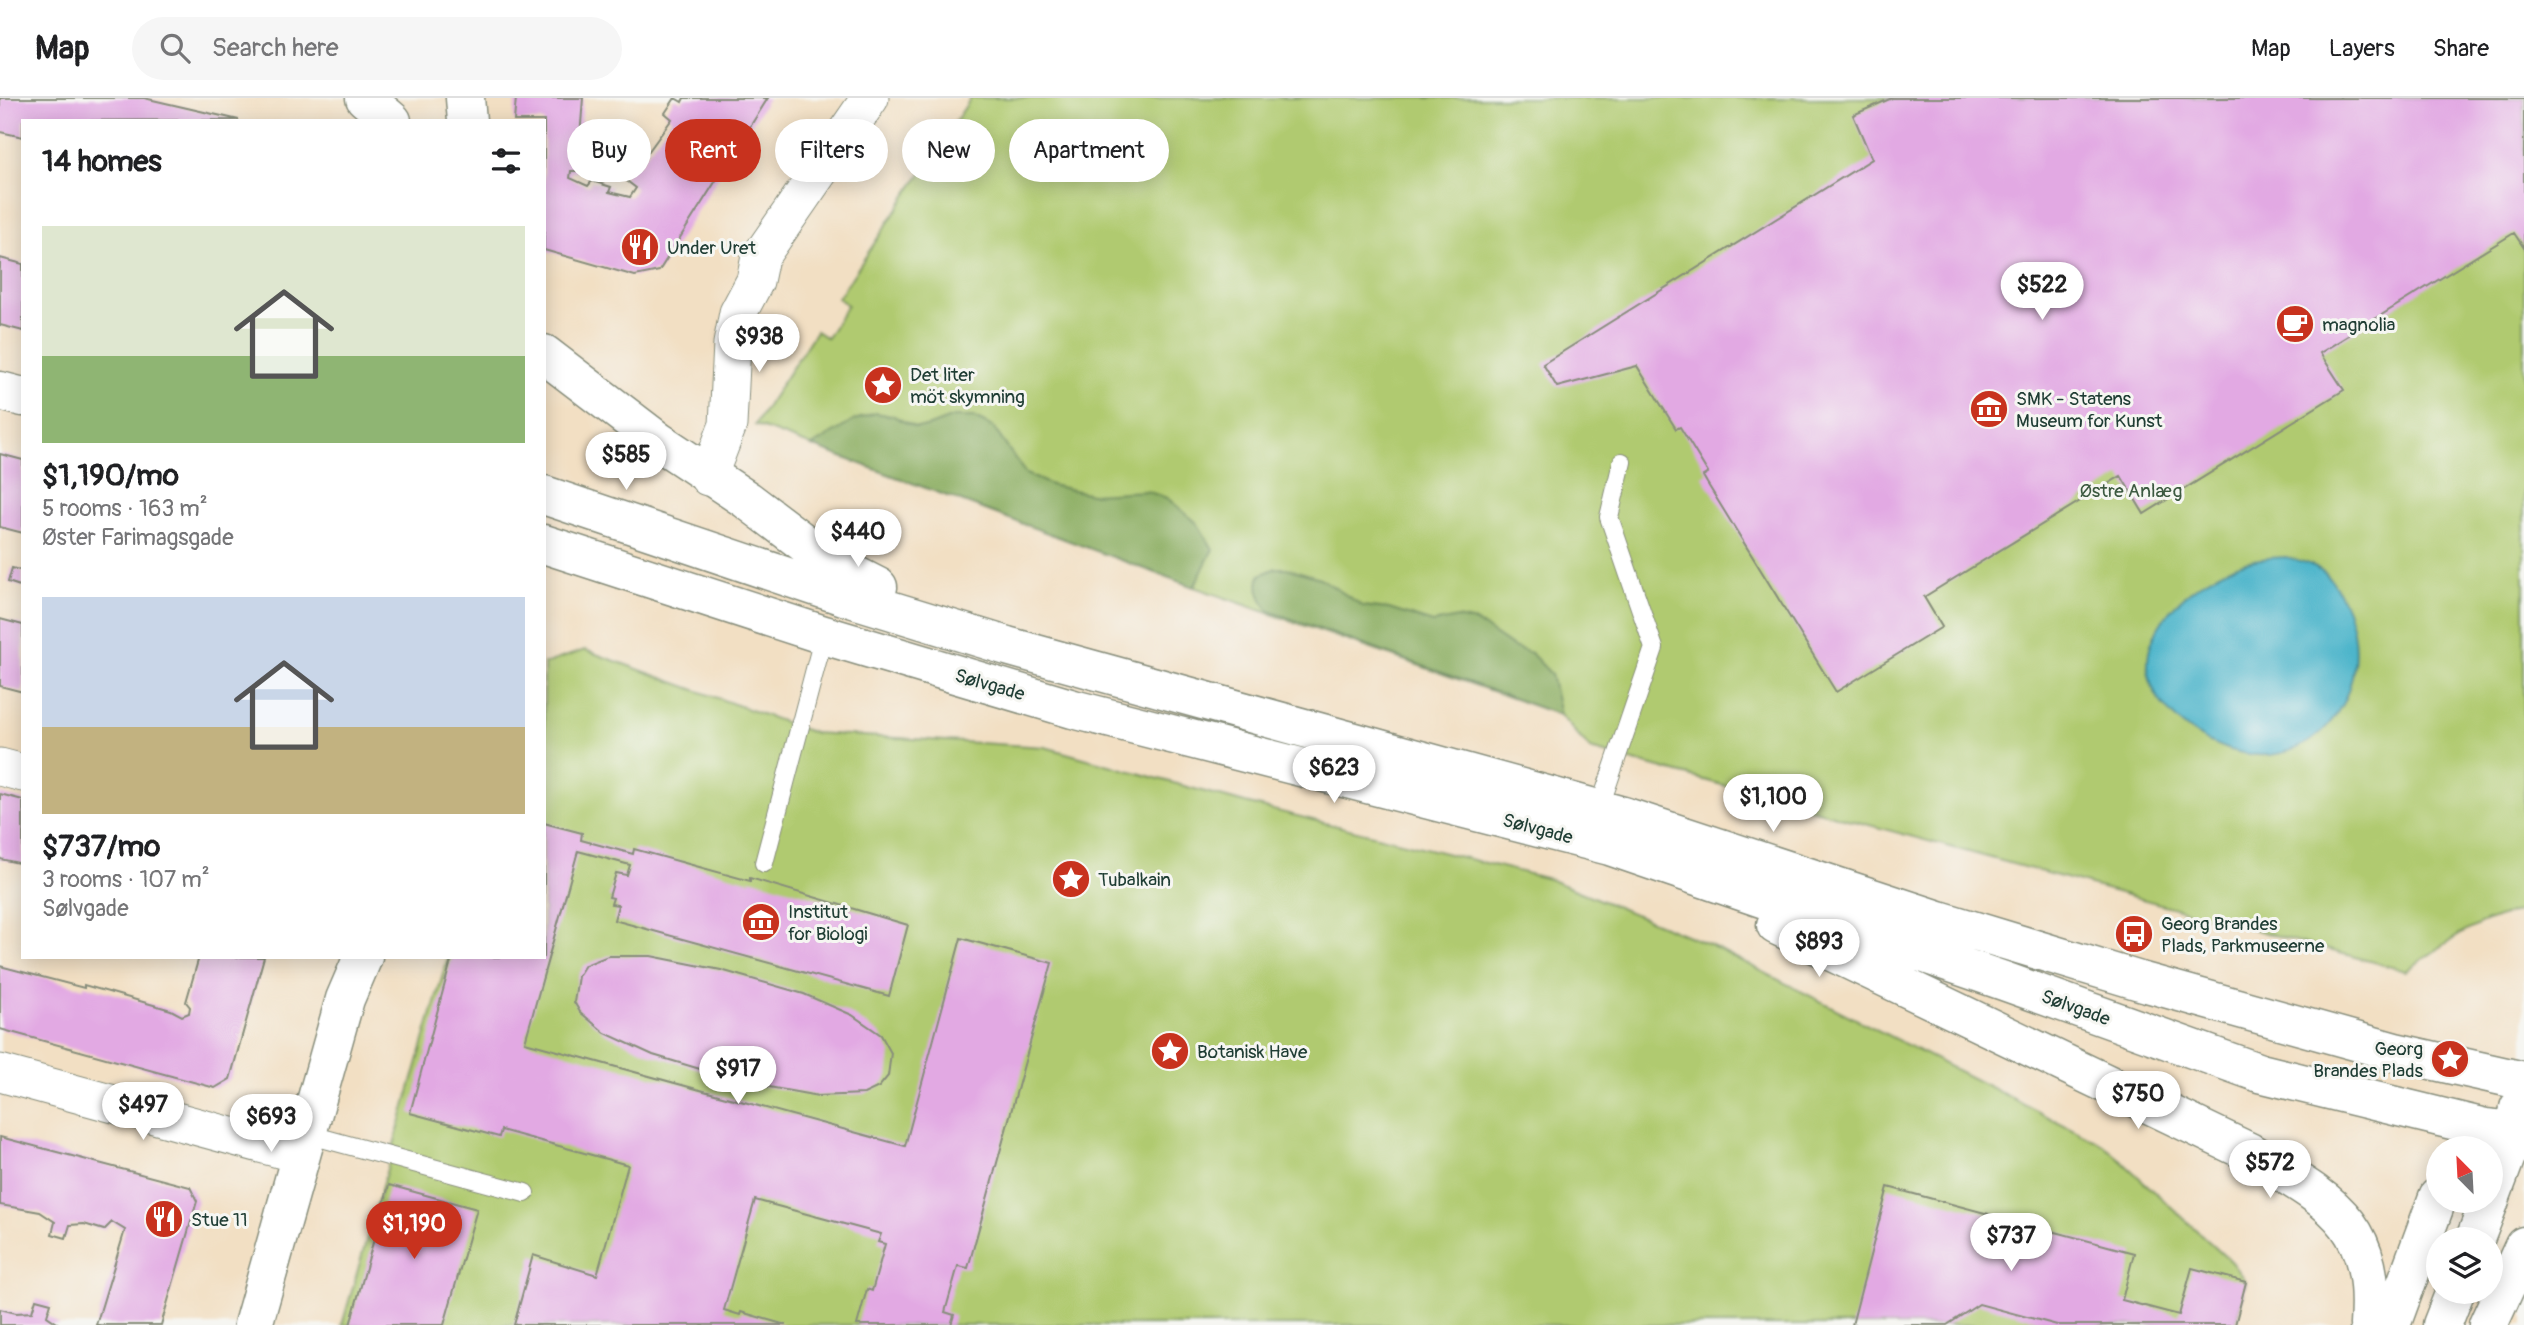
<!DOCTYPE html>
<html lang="en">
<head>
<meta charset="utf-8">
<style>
	body { margin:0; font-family:Pangolin,sans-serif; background:#f6f6f6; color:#202124; height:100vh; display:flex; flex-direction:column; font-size:26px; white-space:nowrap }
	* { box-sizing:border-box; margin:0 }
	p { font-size:23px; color:#757577 }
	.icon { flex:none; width:38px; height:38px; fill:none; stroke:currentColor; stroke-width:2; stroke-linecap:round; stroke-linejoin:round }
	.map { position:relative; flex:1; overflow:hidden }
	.panel { position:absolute; left:21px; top:21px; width:525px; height:840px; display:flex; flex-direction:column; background:#fff; border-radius:0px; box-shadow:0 4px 18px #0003 }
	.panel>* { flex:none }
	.guide { position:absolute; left:567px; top:21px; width:665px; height:63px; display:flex; gap:14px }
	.needle { width:46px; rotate:336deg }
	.fabs { position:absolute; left:2426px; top:1038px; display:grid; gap:14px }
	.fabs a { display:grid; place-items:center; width:77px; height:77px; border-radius:50%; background:#fff; box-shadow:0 4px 18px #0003; font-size:35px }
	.price { position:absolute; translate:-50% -60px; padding:0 16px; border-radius:24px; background:#fff; color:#222; font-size:23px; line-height:46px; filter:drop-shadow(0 2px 4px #0008) }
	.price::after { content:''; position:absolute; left:50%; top:42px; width:21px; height:16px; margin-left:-10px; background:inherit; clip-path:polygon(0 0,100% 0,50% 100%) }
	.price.selected { background:#c8321e; color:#fff }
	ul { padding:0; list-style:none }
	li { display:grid; align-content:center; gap:14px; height:371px; padding:0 21px }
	li span { display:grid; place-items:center; height:217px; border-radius:0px; color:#555 }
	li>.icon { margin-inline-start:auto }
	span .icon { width:126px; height:126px; fill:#fffc; stroke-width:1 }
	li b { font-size:30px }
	h2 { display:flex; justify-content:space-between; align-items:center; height:84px; padding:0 21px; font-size:30px }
	.tag { padding:0 24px; border-radius:32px; background:#fff; box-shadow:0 4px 18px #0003; font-size:24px; line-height:63px }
	.tag.selected { background:#c8321e; color:#fff }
	header { display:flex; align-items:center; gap:42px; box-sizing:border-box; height:98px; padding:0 35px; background:#fff; border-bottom:2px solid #e0e0e0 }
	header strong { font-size:33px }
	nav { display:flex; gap:38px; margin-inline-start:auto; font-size:24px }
	.search { width:490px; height:63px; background:#f6f6f6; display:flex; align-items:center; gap:18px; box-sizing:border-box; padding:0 24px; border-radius:38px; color:#757577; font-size:26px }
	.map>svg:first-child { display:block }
	.green { fill:#b0ca6f; stroke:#688452; stroke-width:2 }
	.forest { fill:#8cae62; stroke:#56764b; stroke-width:2 }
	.water { fill:#4db5cb; stroke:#367980; stroke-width:2 }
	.building { fill:#e2a9e3 }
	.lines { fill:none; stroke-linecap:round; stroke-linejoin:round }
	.service-casing { stroke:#888e7c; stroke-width:20 }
	.minor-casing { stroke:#888e7c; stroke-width:39 }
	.tertiary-casing { stroke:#888e7c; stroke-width:41 }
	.service { stroke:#fff; stroke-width:18 }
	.minor { stroke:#fff; stroke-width:37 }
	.tertiary { stroke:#fff; stroke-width:38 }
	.labels { text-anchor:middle; stroke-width:6; stroke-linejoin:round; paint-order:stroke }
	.poi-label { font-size:19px; fill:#1f3d34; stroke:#f6f6f2; text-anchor:start }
	.park-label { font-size:19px; fill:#3c5940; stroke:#f6f6f2 }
	.street-label { font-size:19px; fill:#1f3d34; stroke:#f6f6f2 }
</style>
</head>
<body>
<header>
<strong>Map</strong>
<div class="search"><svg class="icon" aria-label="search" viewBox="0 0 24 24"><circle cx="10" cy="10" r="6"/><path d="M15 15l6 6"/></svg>Search here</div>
<nav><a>Map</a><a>Layers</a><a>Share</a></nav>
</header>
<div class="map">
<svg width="2524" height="1227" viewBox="0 0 2524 1227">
	<rect width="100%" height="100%" fill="#f6f6f2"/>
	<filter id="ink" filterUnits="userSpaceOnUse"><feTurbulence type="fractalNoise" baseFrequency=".0143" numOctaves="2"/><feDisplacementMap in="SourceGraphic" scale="14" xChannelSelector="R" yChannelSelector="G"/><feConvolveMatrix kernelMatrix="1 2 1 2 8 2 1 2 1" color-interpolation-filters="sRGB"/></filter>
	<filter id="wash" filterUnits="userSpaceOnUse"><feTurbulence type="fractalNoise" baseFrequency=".00686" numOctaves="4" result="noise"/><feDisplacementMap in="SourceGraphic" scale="28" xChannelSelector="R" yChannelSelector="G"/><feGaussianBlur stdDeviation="1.57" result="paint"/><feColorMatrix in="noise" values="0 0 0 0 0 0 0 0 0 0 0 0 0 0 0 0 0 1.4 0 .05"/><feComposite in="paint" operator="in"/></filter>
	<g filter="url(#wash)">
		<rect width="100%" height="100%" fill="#f2dfc3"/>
		<path class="green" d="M971,0H2524V813C2480,818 2441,849 2406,873L1590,651L1560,617L1194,489L755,327L816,233L827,240L847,207L838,200Z
			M585,552L814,635L1045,649L1245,705L1549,781L1710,847L2104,1047L2231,1164L2246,1184L2235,1227H342L448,859H544V566Z"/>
		<path class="forest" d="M875,315L894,318L914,329H927L953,319H973L993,329L1026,376L1051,387L1091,396L1146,393L1167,400L1197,425L1213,451L1194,489L812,348L855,322Z
			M1276,470H1287L1320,480L1363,508L1389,511L1433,525L1457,520L1476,524L1513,549L1531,555L1551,576L1560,617L1269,513C1261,501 1255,491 1260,477Z"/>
		<path class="water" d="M2286,459C2301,463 2318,467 2329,479C2337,487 2342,501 2347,512C2375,583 2325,672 2242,655C2215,649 2193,638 2173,618C2112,559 2174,492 2234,468C2250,461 2268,460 2286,459Z"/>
		<g id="blocks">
			<path class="building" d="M0,0H144L239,22L23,23V39L0,34Z
				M516,0H583L579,53H585L582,73H571L570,80L588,88L592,83L611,89L609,94L630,99L636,90L623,80L633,65L638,68L672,21L665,15L675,0L682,4L684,0H768L659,173L635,178L544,152V23H514Z
				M1892,0H2524V150L2514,135L2320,255L2344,292L2144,416L2121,378L1924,499L1942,529L1836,594L1707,385L1703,378L1708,375L1680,329L1676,331L1637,268L1557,289L1543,266L1872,61L1853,17Z
				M0,160L23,166V233L0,227Z
				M0,356L23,362V435L0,429Z
				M12,470L23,473V489L8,484Z
				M0,521L23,527V594L0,588Z
				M0,696L23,702V766L0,761Z
				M544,725L582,735L581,742L633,756L634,751L750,783V780L908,827L889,898L614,822L618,807L611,806L613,800L609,799L616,775L627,777L630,767L578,753L525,944L905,1048L961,840L1052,865L968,1170L958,1168L945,1214L954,1217L951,1227H857L867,1191L872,1193L885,1146L878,1144L881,1136L755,1102L724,1212L740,1217L741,1214L786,1227H514L533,1157L597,1177L628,1067L501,1032L499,1039L410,1015L452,859H544Z
				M608,858H651L721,872L804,896L852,917L881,937L891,955L888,978L879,989L864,996L818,998L747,985L653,957L605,935L580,914L574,904L578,878L585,867Z
				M199,859H264L230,981L215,990L0,931V868L84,890V887L171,912L182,918L189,915L190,909L186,904Z
				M0,1039L190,1089L197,1103L161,1227H96L125,1132L112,1124L104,1132L84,1126L70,1127L66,1140L52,1136L55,1124L40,1114L0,1107Z
				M389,1087L477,1111L444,1227H350Z
				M1888,1089L2134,1155L2122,1202L2179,1217L2192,1170L2246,1184L2235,1227H2057L1979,1206L1947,1227H1852Z
				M36,1201L51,1205L47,1218L60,1227H0V1211L16,1215L32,1214Z"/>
		</g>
	</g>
	<g filter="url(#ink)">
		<use href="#blocks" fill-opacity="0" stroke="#888e7c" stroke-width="2"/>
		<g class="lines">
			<g class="service-casing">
				<path id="service" d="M1599,711L1654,550L1609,419L1622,364
					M764,765L824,537
					M307,1036L525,1095"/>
			</g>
			<g class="minor-casing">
				<path id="minor" d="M708,379L728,327L732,246L738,215L755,183L760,159L870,0
					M0,669L23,675
					M0,975L301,1057"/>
			</g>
			<g class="tertiary-casing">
				<path id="tertiary" d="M365,0L392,23
					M465,0L467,23
					M544,256L658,343L747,402L829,464L878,489
					M0,293L23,299
					M544,397L844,498L1007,548L1623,718L1939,822L2140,883L2395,954L2524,983
					M544,446L824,537L1073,611L1610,748L2004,883L2260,975L2485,1030L2524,1034
					M1776,827L2249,1054C2328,1103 2377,1121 2369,1227
					M2490,1101L2515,1034L2519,1010
					M2475,1141L2490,1102
					M253,1227L345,901L363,859
					M2391,1227L2438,1099
					M2442,1227L2455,1194
					M2488,1227L2524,1148"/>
			</g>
			<use href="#service" class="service"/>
			<use href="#minor" class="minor"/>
			<use href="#tertiary" class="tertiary"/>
		</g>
	</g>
	<defs>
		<g id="restaurant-disc" transform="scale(2.0125)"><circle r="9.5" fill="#c8321e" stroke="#f6f6f2"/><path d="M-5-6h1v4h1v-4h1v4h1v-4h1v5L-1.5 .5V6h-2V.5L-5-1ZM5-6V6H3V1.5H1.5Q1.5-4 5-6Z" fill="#fff"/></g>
		<g id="cafe-disc" transform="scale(2.0125)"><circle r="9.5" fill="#c8321e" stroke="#f6f6f2"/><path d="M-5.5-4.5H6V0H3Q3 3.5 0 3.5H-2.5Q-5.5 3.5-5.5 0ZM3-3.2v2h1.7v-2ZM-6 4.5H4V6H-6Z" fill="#fff"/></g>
		<g id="sight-disc" transform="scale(2.0125)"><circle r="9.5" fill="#c8321e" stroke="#f6f6f2"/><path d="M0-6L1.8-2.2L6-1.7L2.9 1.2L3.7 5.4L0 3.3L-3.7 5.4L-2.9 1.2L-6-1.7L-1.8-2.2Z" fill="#fff"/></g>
		<g id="museum-disc" transform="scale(2.0125)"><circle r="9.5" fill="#c8321e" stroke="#f6f6f2"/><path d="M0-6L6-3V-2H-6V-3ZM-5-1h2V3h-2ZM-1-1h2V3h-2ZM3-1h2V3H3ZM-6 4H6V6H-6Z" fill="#fff"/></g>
		<g id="bus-disc" transform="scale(2.0125)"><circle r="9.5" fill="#c8321e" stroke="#f6f6f2"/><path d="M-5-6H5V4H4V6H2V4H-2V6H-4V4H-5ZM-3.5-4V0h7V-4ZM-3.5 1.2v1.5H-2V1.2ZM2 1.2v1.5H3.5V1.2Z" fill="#fff"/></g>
	</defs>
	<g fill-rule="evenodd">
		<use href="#restaurant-disc" x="640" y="149"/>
		<use href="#cafe-disc" x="2295" y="226"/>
		<use href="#sight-disc" x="883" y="287"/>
		<use href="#museum-disc" x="1989" y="311"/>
		<use href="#sight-disc" x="1071" y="781"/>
		<use href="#museum-disc" x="761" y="824"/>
		<use href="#bus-disc" x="2134" y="836"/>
		<use href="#sight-disc" x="1170" y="953"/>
		<use href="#sight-disc" x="2450" y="961"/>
		<use href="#restaurant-disc" x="164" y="1121"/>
	</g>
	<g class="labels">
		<g class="poi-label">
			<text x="667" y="156">Under Uret</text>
			<text x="2322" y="233">magnolia</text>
			<text x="910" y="283">Det liter<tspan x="910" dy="22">möt skymning</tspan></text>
			<text x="2016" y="307">SMK - Statens<tspan x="2016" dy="22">Museum for Kunst</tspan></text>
			<text x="1098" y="788">Tubalkain</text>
			<text x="788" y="820">Institut<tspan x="788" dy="22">for Biologi</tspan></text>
			<text x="2161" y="832">Georg Brandes<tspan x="2161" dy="22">Plads, Parkmuseerne</tspan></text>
			<text x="2423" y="957" text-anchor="end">Georg<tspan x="2423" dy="22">Brandes Plads</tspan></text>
			<text x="1197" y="960">Botanisk Have</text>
			<text x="191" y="1128">Stue 11</text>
		</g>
		<g class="park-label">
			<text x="2131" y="399">Østre Anlæg</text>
		</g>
		<g class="street-label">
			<text transform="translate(990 586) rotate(16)" y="7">Sølvgade</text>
			<text transform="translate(1538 730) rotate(15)" y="7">Sølvgade</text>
			<text transform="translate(2076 909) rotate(20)" y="7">Sølvgade</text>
		</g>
	</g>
</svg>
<div class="fabs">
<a><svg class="needle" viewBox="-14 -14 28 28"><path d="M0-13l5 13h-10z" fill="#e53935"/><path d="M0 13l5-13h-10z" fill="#757577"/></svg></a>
<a><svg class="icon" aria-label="layers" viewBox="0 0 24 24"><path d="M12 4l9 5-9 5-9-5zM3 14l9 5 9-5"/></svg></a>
</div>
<b class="price" style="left:2042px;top:224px">$522</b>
<b class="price" style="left:759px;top:276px">$938</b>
<b class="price" style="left:626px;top:394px">$585</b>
<b class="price" style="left:858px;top:471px">$440</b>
<b class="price" style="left:1334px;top:707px">$623</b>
<b class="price" style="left:1773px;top:736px">$1,100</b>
<b class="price" style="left:1819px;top:881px">$893</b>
<b class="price" style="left:738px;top:1008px">$917</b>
<b class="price" style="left:2138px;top:1033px">$750</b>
<b class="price" style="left:143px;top:1044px">$497</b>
<b class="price" style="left:271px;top:1056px">$693</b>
<b class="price" style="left:2270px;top:1102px">$572</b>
<b class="price selected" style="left:414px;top:1163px">$1,190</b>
<b class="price" style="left:2011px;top:1175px">$737</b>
<div class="guide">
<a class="tag">Buy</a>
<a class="tag selected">Rent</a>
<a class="tag">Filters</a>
<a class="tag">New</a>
<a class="tag">Apartment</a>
</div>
<section class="panel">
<h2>14 homes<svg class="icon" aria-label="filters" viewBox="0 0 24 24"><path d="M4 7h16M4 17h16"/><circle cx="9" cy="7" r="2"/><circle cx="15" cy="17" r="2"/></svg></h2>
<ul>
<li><span style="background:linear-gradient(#dfe7d0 60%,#8fb573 0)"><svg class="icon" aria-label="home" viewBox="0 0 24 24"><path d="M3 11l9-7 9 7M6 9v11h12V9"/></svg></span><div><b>$1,190/mo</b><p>5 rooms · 163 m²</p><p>Øster Farimagsgade</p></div></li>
<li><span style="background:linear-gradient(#c9d6e8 60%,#c2b280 0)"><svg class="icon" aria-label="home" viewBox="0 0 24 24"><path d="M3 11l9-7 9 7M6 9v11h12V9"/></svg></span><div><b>$737/mo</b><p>3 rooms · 107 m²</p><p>Sølvgade</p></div></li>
</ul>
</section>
</div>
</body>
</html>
